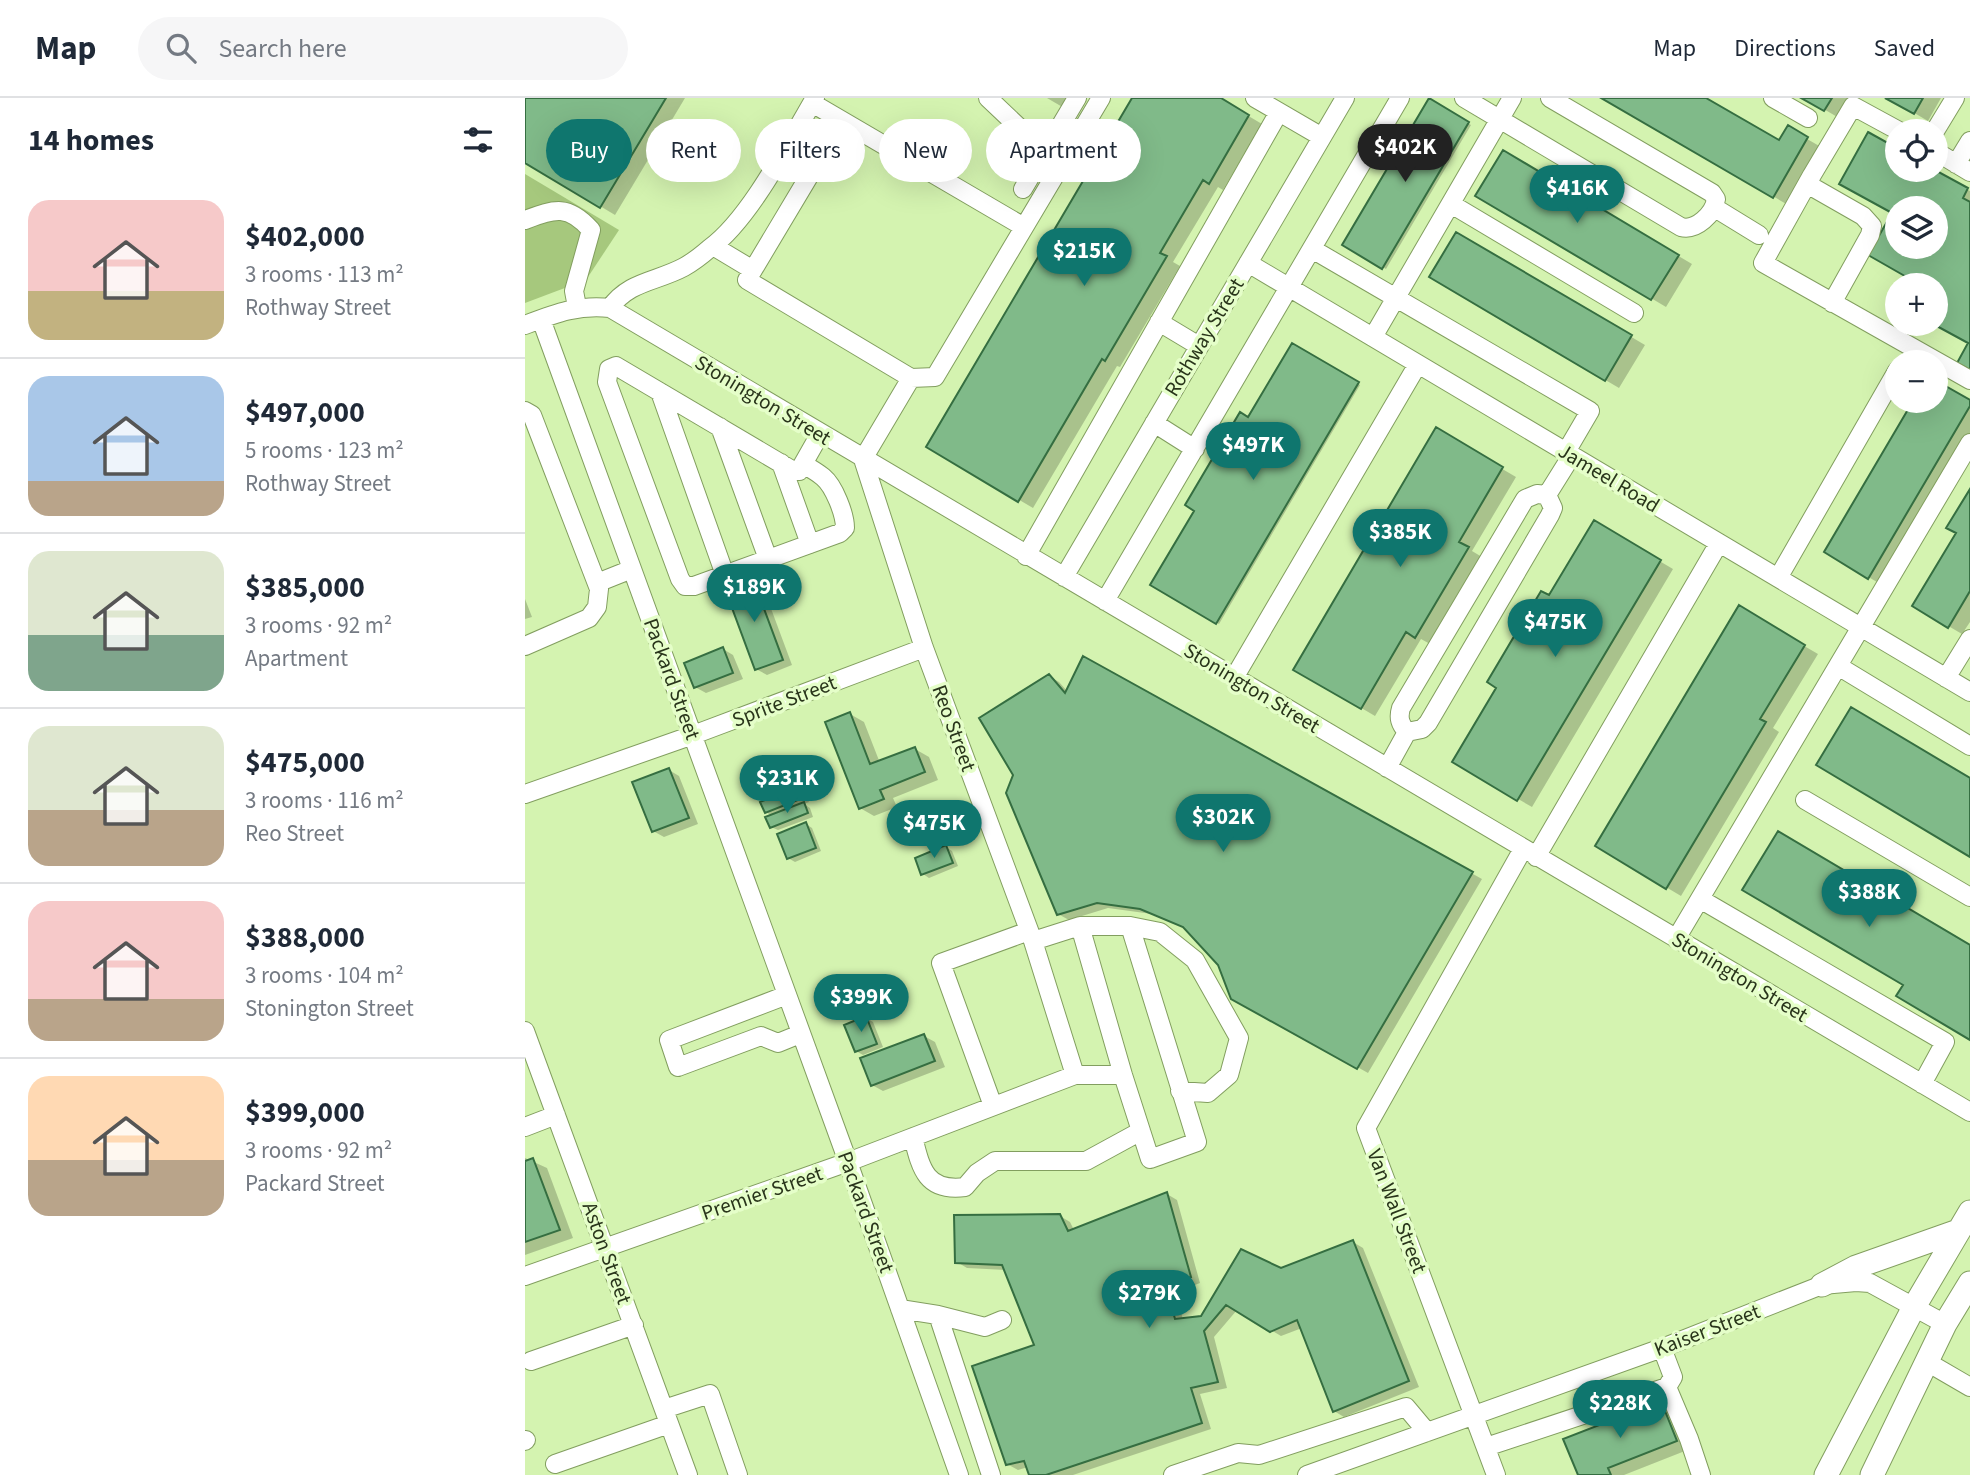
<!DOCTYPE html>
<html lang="en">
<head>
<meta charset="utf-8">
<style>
	body { margin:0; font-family:"Source Sans 3",sans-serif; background:#f6f6f7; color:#1f2937; height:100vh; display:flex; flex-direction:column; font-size:26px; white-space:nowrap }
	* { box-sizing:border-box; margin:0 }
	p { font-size:23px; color:#747a83 }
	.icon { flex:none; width:38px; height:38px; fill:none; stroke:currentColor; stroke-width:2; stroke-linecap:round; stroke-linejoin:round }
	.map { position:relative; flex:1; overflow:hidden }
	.drawer { display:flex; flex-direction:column; background:#fff; width:525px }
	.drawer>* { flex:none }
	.guide { position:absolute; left:21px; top:21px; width:665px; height:63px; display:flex; gap:14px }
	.controls { position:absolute; left:1360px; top:21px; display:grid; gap:14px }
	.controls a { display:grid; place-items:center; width:63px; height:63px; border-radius:50%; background:#fff; box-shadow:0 7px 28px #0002; font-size:35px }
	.price { position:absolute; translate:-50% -60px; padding:0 16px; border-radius:24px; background:#0f766e; color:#fff; font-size:23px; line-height:46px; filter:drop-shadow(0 2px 4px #0008) }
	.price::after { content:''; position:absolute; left:50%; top:42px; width:21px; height:16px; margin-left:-10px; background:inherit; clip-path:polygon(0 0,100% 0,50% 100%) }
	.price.on { background:#222; color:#fff }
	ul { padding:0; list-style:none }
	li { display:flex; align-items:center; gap:21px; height:175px; padding:0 28px }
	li+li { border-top:2px solid #e0e1e3 }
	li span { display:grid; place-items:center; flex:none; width:196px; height:140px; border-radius:21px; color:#555 }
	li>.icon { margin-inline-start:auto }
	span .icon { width:84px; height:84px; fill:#fffc; stroke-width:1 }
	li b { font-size:30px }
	h2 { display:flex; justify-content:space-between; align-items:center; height:84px; padding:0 28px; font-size:30px }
	.tag { padding:0 24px; border-radius:32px; background:#fff; box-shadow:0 7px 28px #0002; font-size:24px; line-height:63px }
	.tag.on { background:#0f766e; color:#fff }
	header { display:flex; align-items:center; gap:42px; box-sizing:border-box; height:98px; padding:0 35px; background:#fff; border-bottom:2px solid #e0e1e3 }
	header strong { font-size:33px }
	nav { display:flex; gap:38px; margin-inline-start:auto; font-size:24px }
	.search { width:490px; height:63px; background:#f6f6f7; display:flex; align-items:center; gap:18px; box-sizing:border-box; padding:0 24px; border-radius:38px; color:#747a83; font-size:26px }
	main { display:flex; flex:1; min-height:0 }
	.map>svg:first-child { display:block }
	.green { fill:#a6c87d }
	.shadow { fill:#0003; fill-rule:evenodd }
	.building { fill:#80ba89; stroke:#356e41; stroke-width:2; fill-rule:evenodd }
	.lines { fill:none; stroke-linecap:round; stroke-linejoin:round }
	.minor-casing { stroke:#829e5f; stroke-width:20 }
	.major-casing { stroke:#829e5f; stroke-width:25 }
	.minor { stroke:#fff; stroke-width:18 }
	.major { stroke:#fff; stroke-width:23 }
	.labels { text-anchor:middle; stroke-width:7; stroke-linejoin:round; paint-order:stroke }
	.street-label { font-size:21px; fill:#29351b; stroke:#e5fec9 }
</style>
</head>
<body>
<header>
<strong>Map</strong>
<div class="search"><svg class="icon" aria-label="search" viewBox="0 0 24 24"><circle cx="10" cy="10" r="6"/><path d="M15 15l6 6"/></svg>Search here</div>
<nav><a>Map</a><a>Directions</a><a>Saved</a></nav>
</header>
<main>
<section class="drawer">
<h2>14 homes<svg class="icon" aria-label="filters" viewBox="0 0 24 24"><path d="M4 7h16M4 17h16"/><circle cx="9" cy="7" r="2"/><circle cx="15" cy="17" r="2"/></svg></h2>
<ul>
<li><span style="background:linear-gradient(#f6c9c9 65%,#c2b280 0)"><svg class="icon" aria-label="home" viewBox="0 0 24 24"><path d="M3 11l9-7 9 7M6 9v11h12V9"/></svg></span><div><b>$402,000</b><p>3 rooms · 113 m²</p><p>Rothway Street</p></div></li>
<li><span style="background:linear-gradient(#a9c7e8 75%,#b9a48a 0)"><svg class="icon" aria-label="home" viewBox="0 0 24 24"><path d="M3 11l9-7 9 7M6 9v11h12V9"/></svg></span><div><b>$497,000</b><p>5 rooms · 123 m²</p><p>Rothway Street</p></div></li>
<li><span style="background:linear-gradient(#dfe7d0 60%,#7fa58c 0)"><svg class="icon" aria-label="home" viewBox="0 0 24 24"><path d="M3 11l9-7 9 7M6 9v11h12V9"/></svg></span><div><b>$385,000</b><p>3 rooms · 92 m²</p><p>Apartment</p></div></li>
<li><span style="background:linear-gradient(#dfe7d0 60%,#b9a48a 0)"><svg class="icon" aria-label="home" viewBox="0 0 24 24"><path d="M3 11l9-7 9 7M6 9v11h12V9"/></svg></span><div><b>$475,000</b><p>3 rooms · 116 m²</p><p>Reo Street</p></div></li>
<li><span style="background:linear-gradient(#f6c9c9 70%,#b9a48a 0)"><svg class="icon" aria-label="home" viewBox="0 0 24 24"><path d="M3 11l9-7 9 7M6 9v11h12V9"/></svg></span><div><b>$388,000</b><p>3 rooms · 104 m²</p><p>Stonington Street</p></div></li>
<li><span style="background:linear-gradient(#ffd9b3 60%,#b9a48a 0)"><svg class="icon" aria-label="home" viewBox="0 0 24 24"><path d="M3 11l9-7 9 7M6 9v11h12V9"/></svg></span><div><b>$399,000</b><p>3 rooms · 92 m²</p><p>Packard Street</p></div></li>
</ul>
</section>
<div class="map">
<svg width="1445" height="1377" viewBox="0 0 1445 1377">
	<rect width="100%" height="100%" fill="#d4f3b0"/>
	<path class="green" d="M0,76L94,132L61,182L0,205Z"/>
	<path class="shadow" d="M0,0H160L90,117L0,63Z
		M522,0H554L546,14Z
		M609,0H693L737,26L698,92L693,89L648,164L655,168L595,269L592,268L508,410L403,348Z
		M1079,0H1178L1255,45L1263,30L1296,49L1263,107Z
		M1280,0H1325L1314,20Z
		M1364,0H1416L1403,23Z
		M905,3L946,27L861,171L820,146Z
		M1372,52V72H1407L1445,93V244L1410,225V187H1383L1387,180L1345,157L1369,115ZM1372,110H1410V149H1372Z
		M978,54L1167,166L1141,209L953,97Z
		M931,136L1120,247L1094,290L906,179Z
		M768,247L835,287L694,526L627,486Z
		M1410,284L1445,304V339L1357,487L1301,454L1390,303H1410Z
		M911,332L991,379L947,453L957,459L905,546L896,541L850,618L770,571Z
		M1445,394V524L1437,536L1389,508L1433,435L1424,429Z
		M1070,425L1148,471L1007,709L929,664Z
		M228,483L238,489L267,567L242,577L231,571Z
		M0,501L7,519L0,521Z
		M1214,510L1293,556L1248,630L1254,634L1156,798L1072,748Z
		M198,551L208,557L218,581L181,595L170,589Z
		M559,560L957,781L843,975L708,899L694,866L662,831L627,816L583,810L544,822L533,816L524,578L534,584L543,594Z
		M325,616L339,624L355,665L390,651L404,659L413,682L368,700L372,709L349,718L335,710Z
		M249,664L256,668L266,694L274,691L280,695L284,704L279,706L285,710L288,719L253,732L246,729L247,718L241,714L245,702L237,697Z
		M144,672L154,678L173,726L139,739L128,733Z
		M394,707L400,710L413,741L394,748L388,744Z
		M281,726L287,730L296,753L270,764L263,760Z
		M421,749L427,753L433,768L404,780L398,776Z
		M341,920L348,924L358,949L338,957L331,953Z
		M399,938L410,944L420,969L358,993L347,987Z
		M0,1060L22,1070L48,1140L0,1157Z
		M642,1096L652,1102L675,1185L651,1194L658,1222L677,1220L756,1172L828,1144L838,1150L894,1289L819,1319L809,1313L777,1230L756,1238L712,1212L689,1239L702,1290L675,1296L686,1331L548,1377H506L503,1369L493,1372L482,1366L512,1248L481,1172L442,1170L432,1164L535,1118L545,1124L549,1132Z
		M1135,1304L1150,1313L1165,1351L1099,1377H1055Z"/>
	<path class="building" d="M0,0H141L75,110L0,65Z
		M607,0H696L724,17L684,86L678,82L635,155L642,158L580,263L577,261L493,404L401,349Z
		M904,0L944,24L857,171L817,147Z
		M1076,0H1181L1254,42L1263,27L1283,39L1248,100Z
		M1276,0H1307L1299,13Z
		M1360,0H1398L1389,16Z
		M1343,34L1372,50V72H1410L1443,90L1438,100L1445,104V272L1432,265L1443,245L1408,226H1410V187H1381L1385,181L1343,157L1367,115L1314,86ZM1372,110H1410V149H1372Z
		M978,52L1154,157L1126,202L950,98Z
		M931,134L1107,237L1080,283L904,179Z
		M767,245L834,284L691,526L625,487L669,413L660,407L715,314L723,319Z
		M1410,282L1445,302V308L1343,481L1299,454L1388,303H1410Z
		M911,329L978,369L934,444L944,449L890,540L881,534L836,611L768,572Z
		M1445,391V493L1423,530L1387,508L1431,435L1421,430Z
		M1069,422L1136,462L992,703L927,664L971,590L962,584L1016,493L1024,497Z
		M228,481L258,562L230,572L200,491Z
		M1214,507L1280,547L1235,621L1241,624L1141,791L1070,748Z
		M198,549L208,575L169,590L159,565Z
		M558,558L948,774L832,971L706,901L693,867L658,829L615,811L572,805L532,817L481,695L488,677L454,620L524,576L540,595Z
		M1326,609L1445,680V759L1291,667Z
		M325,614L345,666L390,649L400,674L355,692L359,701L334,711L300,624Z
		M249,662L260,689L235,699L225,672Z
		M144,670L164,720L127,734L107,684Z
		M274,689L278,700L240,715L235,704Z
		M279,704L283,715L245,730L240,719Z
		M394,705L407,738L386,746L374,713Z
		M281,724L291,750L262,761L252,736Z
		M1253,733L1445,847V942L1371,898L1378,887L1217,792Z
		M421,747L428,765L396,777L390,760Z
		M341,918L352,946L330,954L319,927Z
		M399,936L410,963L346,988L335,960Z
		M8,1060L35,1132L0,1144V1063Z
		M642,1094L666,1179L641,1188L650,1221L676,1218L716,1151L756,1170L828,1142L884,1283L808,1314L772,1222L745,1234L701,1207L679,1233L693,1284L666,1290L677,1325L521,1377H504L499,1363L481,1367L447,1268L509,1247L477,1167L430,1165L429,1117L535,1116L543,1133Z
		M1136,1303L1152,1343L1083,1370L1086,1377H1053L1038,1341Z"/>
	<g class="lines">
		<g class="minor-casing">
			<path id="minor" d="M463,0L502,37L523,49
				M730,0L797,39
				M939,0L1156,129C1171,133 1189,116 1191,101L1187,95L1025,0
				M1248,0L1283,20
				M287,5L499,129
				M317,23L222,182L386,280
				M1374,33L1328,8L1287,77L1238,165L1445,282
				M1410,33L1430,0
				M1410,53L1445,74
				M1431,66L1445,43
				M1282,86L1338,118L1347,128L1345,137L1307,205
				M498,91L552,0
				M926,106L1109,215
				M1190,110L1234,137
				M0,122C30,111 43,106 66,132L49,193L52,209
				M188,148L228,172
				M787,151L1065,313L1041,354
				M723,165L1445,594
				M85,210C104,183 131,184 159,169C168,164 177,157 185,150C225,121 264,44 290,0
				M16,221L323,1064L434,1377
				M634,224L674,248
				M0,227C29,216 54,206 85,210L1445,1014
				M848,239L987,0
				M135,294L200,477
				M0,313L7,317L74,491L72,509L64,520L0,548
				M629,325L670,351
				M195,329L243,461
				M256,365L285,446
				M278,366C285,370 292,374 298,379C309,388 320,416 320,430L315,435L169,488H160L155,481L82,284L84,271L91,268L267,372L274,373L295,336
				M1012,396L1022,397L1028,410L1025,417L903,625L897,631L882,634C875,626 873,620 876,610L1000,401Z
				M1022,397L1047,357
				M501,458L754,14
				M539,479L820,0
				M1253,480L1372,273
				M72,485L107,471
				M580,503L875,0
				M1313,568L1445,648
				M709,580L893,266
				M1421,580L1445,541
				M862,670L882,634
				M0,696L168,637L399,550
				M1280,702L1445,799
				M1011,759L1194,445
				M1175,801L1420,944L1397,986
				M555,828H605L635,834L670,862L714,940L704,977L683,995L655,993
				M1151,841L1445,345
				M508,843L555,828L598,977L625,1061L672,1044L605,828
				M262,897L144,942L153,969L236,938L253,945L275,936
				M0,933L163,1377
				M550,977L508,843L399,550L338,361L386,280L410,279L576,0
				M468,1008L416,865L504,833
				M0,1029L31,1017
				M388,1039C396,1071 401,1094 440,1089L452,1075L470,1063H561L616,1033
				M0,1178L323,1064L550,977H598
				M375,1211L413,1217L466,1377
				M413,1217L460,1229L477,1222
				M6,1263L109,1227
				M1402,1264L1445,1289
				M1142,1289L1164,1341L1176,1377
				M139,1311L185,1296L213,1377
				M0,1343L1,1342
				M961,1349L1142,1289L1148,1279L1137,1250
				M30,1366L144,1326
				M648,1377L713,1355L734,1357L881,1309L902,1334
				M782,1377L1137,1250L1297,1187L1331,1184L1345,1185L1420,1226
				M971,1377L841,1030L998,751"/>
		</g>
		<g class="major-casing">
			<path id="major" d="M1297,1187L1331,1169L1433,1133
				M1301,1377L1389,1209L1445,1114
				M1347,1377L1420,1226L1445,1185"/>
		</g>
		<use href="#minor" class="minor"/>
		<use href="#major" class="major"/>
	</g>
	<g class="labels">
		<g class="street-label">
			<text transform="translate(679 239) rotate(-59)" y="7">Rothway Street</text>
			<text transform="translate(238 302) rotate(31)" y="7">Stonington Street</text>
			<text transform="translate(1084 380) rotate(31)" y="7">Jameel Road</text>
			<text transform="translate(147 581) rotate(70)" y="7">Packard Street</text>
			<text transform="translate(727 590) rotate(31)" y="7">Stonington Street</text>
			<text transform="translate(259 603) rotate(-21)" y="7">Sprite Street</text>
			<text transform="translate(429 630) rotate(70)" y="7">Reo Street</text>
			<text transform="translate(1215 879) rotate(31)" y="7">Stonington Street</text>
			<text transform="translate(237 1095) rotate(-19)" y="7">Premier Street</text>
			<text transform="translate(872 1113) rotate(69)" y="7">Van Wall Street</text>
			<text transform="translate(341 1114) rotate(70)" y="7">Packard Street</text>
			<text transform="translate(82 1155) rotate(70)" y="7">Aston Street</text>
			<text transform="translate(1182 1232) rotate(-21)" y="7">Kaiser Street</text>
		</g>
	</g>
</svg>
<div class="controls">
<a><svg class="icon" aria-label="locate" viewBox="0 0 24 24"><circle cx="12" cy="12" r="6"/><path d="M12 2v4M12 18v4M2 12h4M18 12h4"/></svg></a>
<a><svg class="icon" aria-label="layers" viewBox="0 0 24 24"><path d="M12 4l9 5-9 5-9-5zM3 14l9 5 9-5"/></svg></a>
<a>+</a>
<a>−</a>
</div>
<b class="price on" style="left:880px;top:86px">$402K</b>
<b class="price" style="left:1052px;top:127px">$416K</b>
<b class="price" style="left:559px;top:190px">$215K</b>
<b class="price" style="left:728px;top:384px">$497K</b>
<b class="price" style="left:875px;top:471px">$385K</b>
<b class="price" style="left:229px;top:526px">$189K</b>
<b class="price" style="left:1030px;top:561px">$475K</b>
<b class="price" style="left:262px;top:717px">$231K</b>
<b class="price" style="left:698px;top:756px">$302K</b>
<b class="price" style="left:409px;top:762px">$475K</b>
<b class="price" style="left:1344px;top:831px">$388K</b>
<b class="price" style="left:336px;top:936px">$399K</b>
<b class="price" style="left:624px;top:1232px">$279K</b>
<b class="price" style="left:1095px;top:1342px">$228K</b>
<div class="guide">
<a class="tag on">Buy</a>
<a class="tag">Rent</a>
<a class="tag">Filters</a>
<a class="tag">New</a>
<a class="tag">Apartment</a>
</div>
</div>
</main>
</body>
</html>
